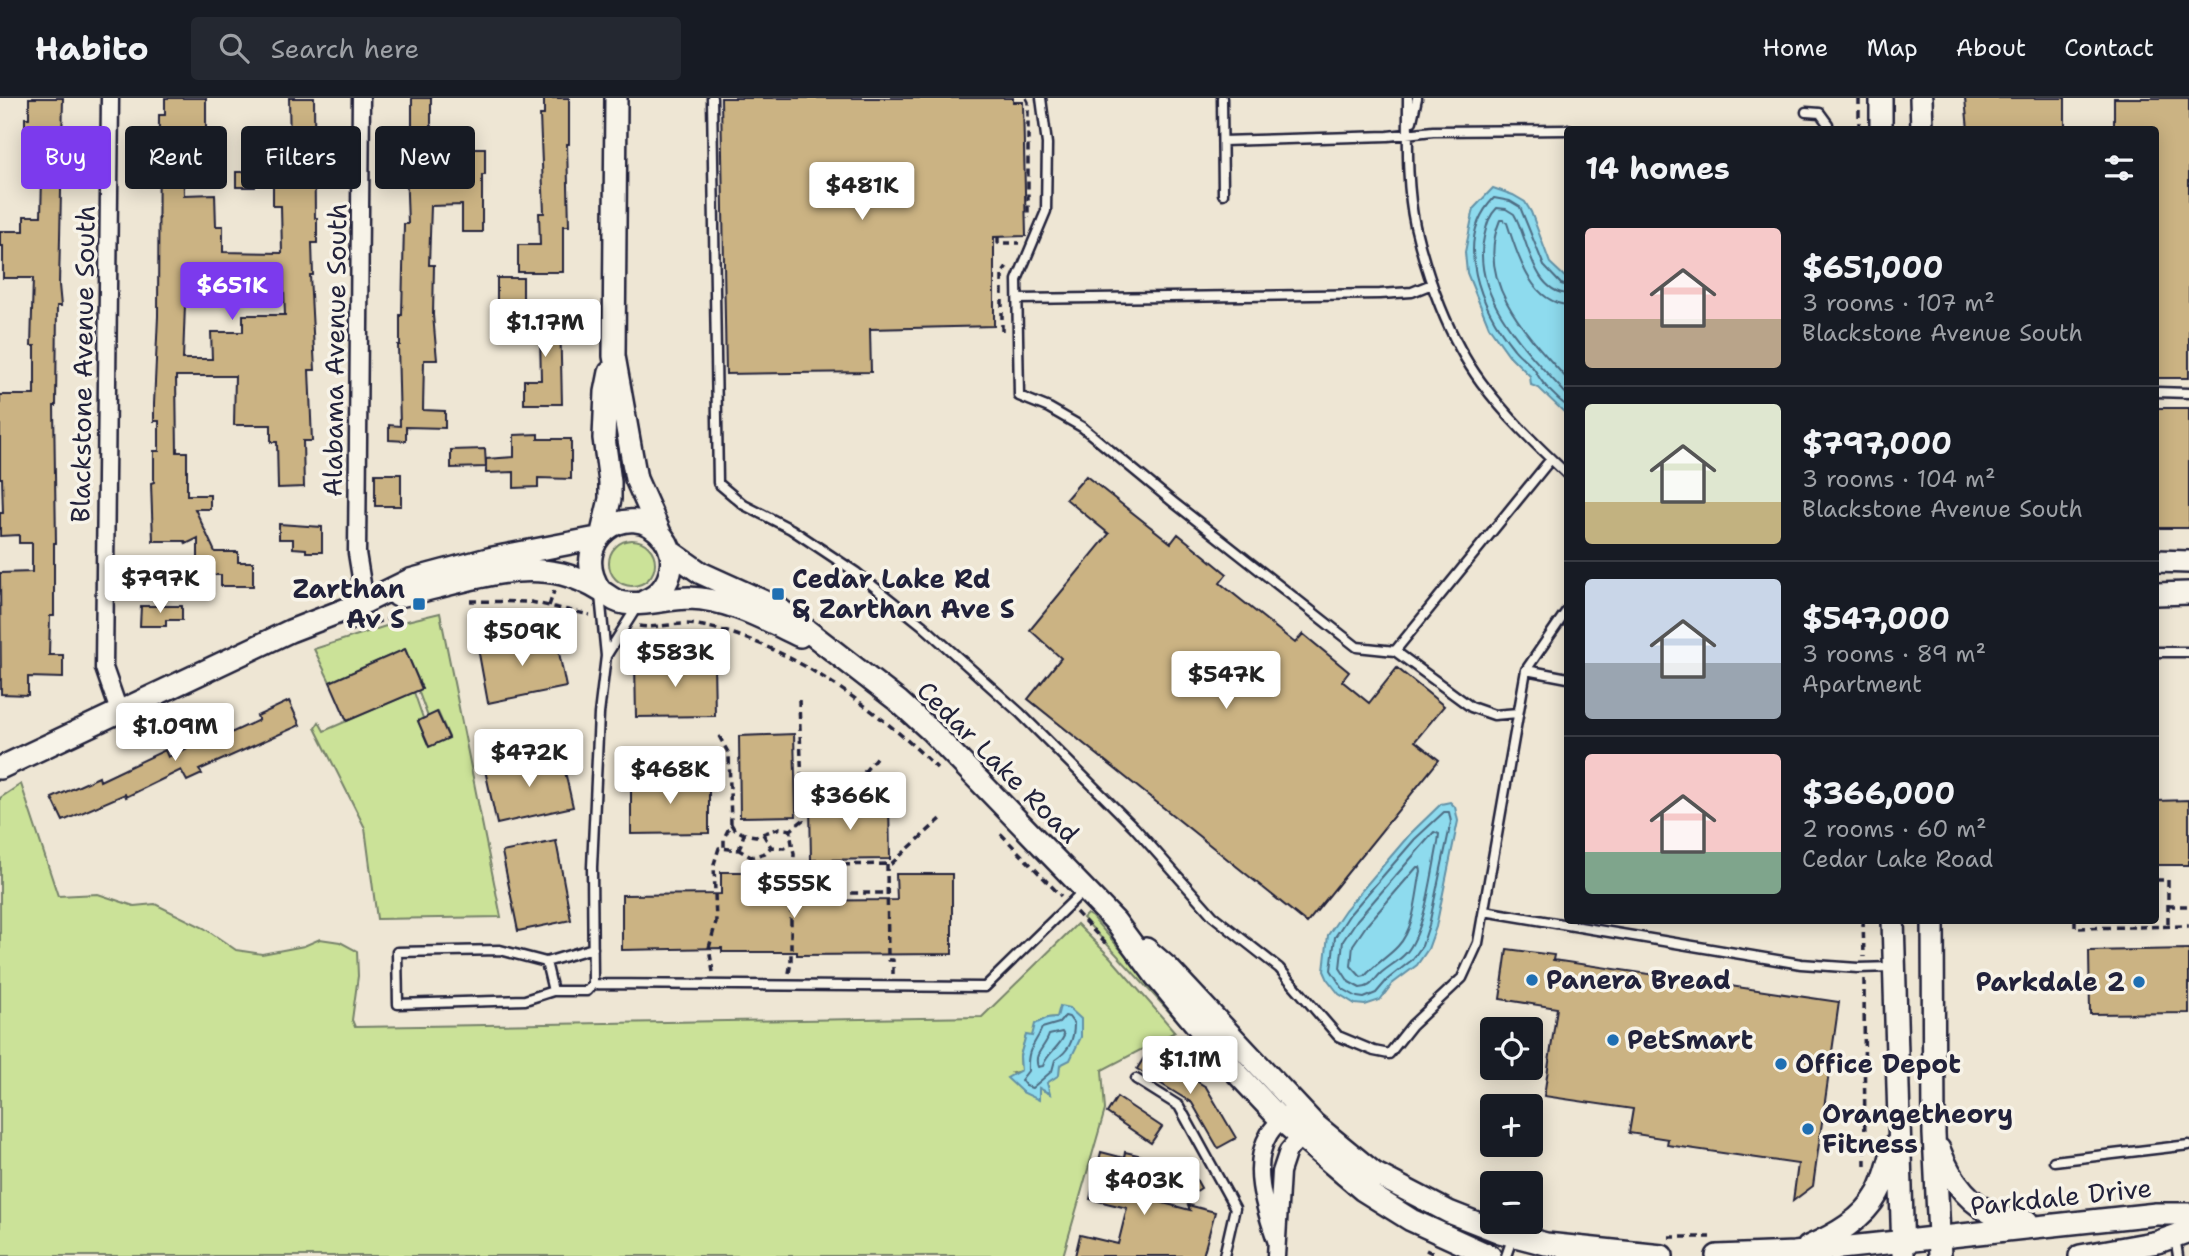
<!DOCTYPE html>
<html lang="en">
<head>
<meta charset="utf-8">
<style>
	body { margin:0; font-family:"Shantell Sans",sans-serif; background:#242831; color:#f1f3f6; height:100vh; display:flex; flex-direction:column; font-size:26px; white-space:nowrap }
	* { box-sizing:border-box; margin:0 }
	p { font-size:23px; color:#9ea1a6 }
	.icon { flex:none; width:38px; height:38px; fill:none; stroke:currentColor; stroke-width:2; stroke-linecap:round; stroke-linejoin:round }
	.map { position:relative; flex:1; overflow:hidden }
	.details { position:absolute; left:1564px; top:28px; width:595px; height:798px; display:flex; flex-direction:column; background:#171b24; border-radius:7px; box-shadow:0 4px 18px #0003 }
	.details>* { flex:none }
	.banner { position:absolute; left:21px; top:28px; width:665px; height:63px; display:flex; gap:14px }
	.fabs { position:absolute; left:1480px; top:919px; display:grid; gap:14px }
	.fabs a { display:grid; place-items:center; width:63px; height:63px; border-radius:7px; background:#171b24; box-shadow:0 4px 18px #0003; font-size:35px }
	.price { position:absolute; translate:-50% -60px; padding:0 16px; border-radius:7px; background:#fff; color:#222; font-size:23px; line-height:46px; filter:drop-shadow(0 2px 4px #0008) }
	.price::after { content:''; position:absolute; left:50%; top:42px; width:21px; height:16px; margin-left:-10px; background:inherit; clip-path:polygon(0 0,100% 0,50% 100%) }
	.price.on { background:#7c3aed; color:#fff }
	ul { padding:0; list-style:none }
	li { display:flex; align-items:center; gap:21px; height:175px; padding:0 21px }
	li+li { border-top:2px solid #363941 }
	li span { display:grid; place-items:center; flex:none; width:196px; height:140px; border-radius:7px; color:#555 }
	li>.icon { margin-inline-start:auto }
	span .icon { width:84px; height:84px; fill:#fffc; stroke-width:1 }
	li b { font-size:30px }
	h2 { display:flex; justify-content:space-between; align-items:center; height:84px; padding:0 21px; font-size:30px }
	.chip { padding:0 24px; border-radius:7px; background:#171b24; box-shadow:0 4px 18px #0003; font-size:24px; line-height:63px }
	.chip.on { background:#7c3aed; color:#fff }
	header { display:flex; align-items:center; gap:42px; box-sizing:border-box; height:98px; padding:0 35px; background:#171b24; border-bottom:2px solid #363941 }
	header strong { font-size:33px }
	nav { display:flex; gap:38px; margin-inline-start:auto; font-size:24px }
	.search { width:490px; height:63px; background:#242831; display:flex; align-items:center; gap:18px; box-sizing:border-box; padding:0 24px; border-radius:7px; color:#9ea1a6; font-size:26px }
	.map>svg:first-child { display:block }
	.green { fill:#cbe298; stroke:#76826a; stroke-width:2; fill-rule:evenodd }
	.water { fill:#8edbee; stroke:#6391a6; stroke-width:2 }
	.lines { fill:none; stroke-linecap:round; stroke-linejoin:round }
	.shore { stroke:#4d6c83; stroke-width:2 }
	.building { fill:#cbb383; stroke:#22223b; stroke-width:2; fill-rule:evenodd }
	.lane-casing { stroke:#22223b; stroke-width:13 }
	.street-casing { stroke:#22223b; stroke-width:21 }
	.secondary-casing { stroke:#22223b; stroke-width:26 }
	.path { stroke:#22223b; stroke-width:3.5; stroke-dasharray:7 5; stroke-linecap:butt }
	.lane { stroke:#f7f3e8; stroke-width:8 }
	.street { stroke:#f7f3e8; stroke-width:16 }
	.secondary { stroke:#f7f3e8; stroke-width:21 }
	.poi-dot { fill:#1f6fb2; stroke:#f7f3e8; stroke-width:2.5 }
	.labels { text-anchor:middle; stroke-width:7; stroke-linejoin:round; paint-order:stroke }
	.street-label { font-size:26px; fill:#22223b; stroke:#f7f3e8 }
	.poi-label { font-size:26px; font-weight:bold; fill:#22223b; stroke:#f7f3e8; text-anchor:start }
</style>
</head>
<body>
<header>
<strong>Habito</strong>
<div class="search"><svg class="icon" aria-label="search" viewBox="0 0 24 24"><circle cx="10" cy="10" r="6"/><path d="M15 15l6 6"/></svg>Search here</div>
<nav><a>Home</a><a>Map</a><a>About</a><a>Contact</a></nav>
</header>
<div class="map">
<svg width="2189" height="1158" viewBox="0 0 2189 1158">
	<rect width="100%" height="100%" fill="#eee6d4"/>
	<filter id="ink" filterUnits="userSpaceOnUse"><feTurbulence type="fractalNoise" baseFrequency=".0143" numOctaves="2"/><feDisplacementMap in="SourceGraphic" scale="14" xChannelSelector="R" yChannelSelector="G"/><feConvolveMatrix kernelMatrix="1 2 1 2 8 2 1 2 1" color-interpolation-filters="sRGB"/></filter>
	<g filter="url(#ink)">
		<path class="green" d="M609 465a23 23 0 1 1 46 0a23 23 0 1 1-46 0Z
			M440,515L501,819L377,821L365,730L315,630L319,624L324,633L414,594L423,620L418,623L429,648L449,639L438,614L428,619L418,592L422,590L405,551L330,584L314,551L386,528Z
			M21,686L58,798L98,796L134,808L155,806L204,830L236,852L262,856L304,848L320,841L340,844L357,853L358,878L352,922L355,929L982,919L1077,826L1110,859L1175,934L1102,972L1105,1012L1063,1158H0V700ZM1057,919L1047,985L1049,995L1039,990V1001L1012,975L1021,973L1020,958L1026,938H1032L1047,920Z
			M1087,816L1092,819L1188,928L1184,930L1083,820Z"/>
		<path class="water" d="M1493,90L1513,97L1525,104L1531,114L1550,165L1568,182V318L1539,290L1531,287L1530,278L1509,257L1489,229L1467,175L1465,154L1474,110Z
			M1450,704L1455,709L1458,723L1436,829L1428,851L1417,867L1392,886L1380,902L1365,907L1355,906L1339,896L1328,882L1324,873L1328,837L1345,812L1410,736L1441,706Z
			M1060,908L1069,910L1081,921V939L1070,962L1060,967L1059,977L1047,985L1050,996L1039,990V1002L1022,994L1007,980L1021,972L1020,958L1026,937L1032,938L1035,926L1047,920L1057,919Z"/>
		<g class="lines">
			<path class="shore" d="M1568,188L1561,186L1544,168L1520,109L1510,103L1494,100C1452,143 1481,210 1514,251C1520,259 1531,265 1536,274C1542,286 1556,300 1568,309
				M1568,196C1532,194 1528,139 1514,116L1506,111L1497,110C1488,119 1487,127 1484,139C1470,200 1531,257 1568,298
				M1568,207C1530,205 1517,155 1507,125L1503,122H1500C1474,185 1529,239 1568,282
				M1444,714H1449L1451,724L1429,827L1422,848L1412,862L1388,881L1376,895L1364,900L1357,899L1343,891L1331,872L1335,839L1350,816L1415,741Z
				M1434,734L1439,736L1438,745C1432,773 1425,834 1406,855C1399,863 1389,868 1381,875C1373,883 1371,890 1360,890L1349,884L1340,870L1343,843L1357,822Z
				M1417,769H1420L1421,773C1416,796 1415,830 1398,848C1388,859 1375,866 1365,878L1361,879L1351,868L1353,847L1366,828Z
				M1065,918L1069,919L1074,926C1074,942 1069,953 1055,962L1052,973L1032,990L1026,988L1021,982L1028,973C1027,948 1034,950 1042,930L1059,925Z
				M1062,934L1064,938C1058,951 1047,955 1043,968L1038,969C1033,955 1045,950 1049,937Z"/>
		</g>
		<path class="building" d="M29,0H63L59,187L61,208H57L56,308H54L56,445H54V518H50L49,557H63V580L28,579V597L1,596L0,475L32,474V445H19V437L0,438V415H3L2,380H0V297H34V286H35V248H31L33,180H3V148H0V133H24V118H41L43,43H25V20H29Z
			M165,0H206V42H183L184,97L215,96L216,128H223V154L282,155L281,108H273V80H286V46H290L289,0H314L315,120H317V145H312L313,177H310L315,272H309L312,343H303L304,389L278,390L277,344H271V327H234L235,278H176L177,354H187V397H210V411H195L215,454H238V464H253V488H221V477H198V440L186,446L185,443H153L151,385L154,384V353H159V323H154V306L158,218L159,17H165ZM226,168L283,169L285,217H243V234H211L212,261H183L186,180H226Z
			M412,0H431V39L440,41V46H451V50H485V77H482V134H462V107L431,108L429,167H434L433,217L437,262H424L423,312L445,313V330L406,329V343L389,342V327L400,328L398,247H400V217H402L404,126H408L405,39H412Z
			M544,0H569V46H567L569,128H563V174H518V147H540L539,115H544L540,17H544Z
			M721,0H1013V4H1023L1026,138L994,139V228L870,231L871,274L726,276Z
			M1965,0H2065V32H1968Z
			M2114,0H2189V280H2156V32H2114Z
			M236,74H255V89H236Z
			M497,180H523V206H497Z
			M521,216H560L562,306H524V282H541L540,240H521Z
			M2156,310H2189V430H2156Z
			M538,336V341H571V381L538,380V389L514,390V374L486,375V361L514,359V337Z
			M485,351L486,369L451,370V352Z
			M375,376H401V408H375Z
			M1086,378L1171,445L1178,436L1227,476L1220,485L1295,545L1303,536L1349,574L1342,583L1369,605L1397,570L1444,608L1415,643L1439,662L1307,825L1028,601L1061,560L1030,532L1109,436L1066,401Z
			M279,426L322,429V454H306V451L293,450V441H279Z
			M141,508H182V522H166V528H140Z
			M555,535L566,589L488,605L478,550Z
			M405,551L422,591L347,623L330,584Z
			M714,564L715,618L636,619L635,565Z
			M289,603L300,627L199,672L202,676L187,683L181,672L126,699L125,696L63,723L52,700L99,679L100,683L165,652L168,659L218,636L220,640L259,622L257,618Z
			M437,614L449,640L429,649L418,623Z
			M794,636L796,718L740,719L739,638Z
			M561,656L573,709L497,726L485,672Z
			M631,681H709V735L631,736Z
			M2189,702V767H2156V703Z
			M889,706L890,761L811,762L810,707Z
			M556,743L571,822L518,833L502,754Z
			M721,774H776V803L897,802L896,776H952V856L797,857V854H722V850L622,852V797L721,796Z
			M1507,851L1554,857L1553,862L1839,904L1813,1088L1793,1103L1798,1066L1667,1047L1668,1041L1629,1035L1633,1011L1544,998L1557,910L1500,901Z
			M2189,851V915L2090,916L2089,853Z
			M1148,953L1206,989L1236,1040L1218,1050L1192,1005L1137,971Z
			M1117,999L1162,1029L1151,1045L1107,1015Z
			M1101,1054L1124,1060L1125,1054L1142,1058L1123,1088L1151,1072L1144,1100L1190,1112L1188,1107L1215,1114L1203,1158H1075L1080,1137L1118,1146L1127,1110L1090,1101Z
			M1163,1063L1190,1070L1201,1090L1184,1101Z"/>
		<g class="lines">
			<g class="lane-casing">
				<path id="lane" d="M712,0L718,385L744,407L791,431L857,475L922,527L1020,615L1134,729L1213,818L1279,870L1338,938L1374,953L1389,956L1412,927L1462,880L1478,845L1526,572L1568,511
					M1041,0L1047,46L1046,113L1017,182L1019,298L1049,310L1082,329L1173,404L1357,549L1395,553L1471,609L1494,617L1518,615
					M1222,0L1223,96
					M1408,0C1408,42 1406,86 1415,128C1427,179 1449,241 1481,284C1506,318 1537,348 1568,377
					M1806,14L1820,15L1828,26V32
					M1412,23L1417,0
					M1223,43L1388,38L1433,33L1568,32
					M1018,201L1380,196L1412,194L1432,186
					M2156,294L2189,295
					M1395,553L1551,361
					M2156,554H2189
					M606,558L638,507
					M1526,572L1568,580
					M1484,813L1801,866L1858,870L1893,869
					M593,850L546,864L500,852L397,854L398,906L525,902L553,893H587L593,886L592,769L599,616L606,558L600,497
					M546,864L553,893
					M593,886L985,889L1083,793
					M1136,981L1179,1008L1235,1110L1224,1158
					M2054,1063L2189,1047
					M2175,1138L2178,1158
					M1506,1158L1513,1138"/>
			</g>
			<g class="street-casing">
				<path id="street" d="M110,0L104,570L119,613
					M361,0L357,455L365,504
					M1276,1142C1265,1110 1250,1068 1269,1036C1274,1028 1282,1021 1288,1015
					M1276,1158L1281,1074L1288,1053L1306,1032"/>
			</g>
			<g class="secondary-casing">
				<path id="secondary" d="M616,0L614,258L636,381L661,437
					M1881,0V32
					M1921,0L1922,32
					M602,435L610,401V384L604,340L606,294L610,274
					M670,453L701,475L778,510L898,603L930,632L1115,823L1158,881L1234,972L1281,1022L1363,1092L1411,1122L1490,1158
					M2156,463L2189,464
					M600,492C567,444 629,397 663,439C670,448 673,459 671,470C669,485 659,498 645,503
					M2156,496L2189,495
					M398,498C451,489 507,463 562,476C574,479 590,486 601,493C609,498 615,504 624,505C645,508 668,500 689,500C729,501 764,521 800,538
					M0,670L290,533L365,504L410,482L488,461L597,440
					M1893,822L1903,1156
					M1933,822L1934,1036L1940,1158
					M1146,851L1168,870L1313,1025L1374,1075L1449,1114L1500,1134L1546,1146L1662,1158
					M1939,1051C1950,1080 1969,1107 2000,1119C2007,1122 2018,1122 2027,1123
					M1808,1149C1835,1137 1863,1122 1878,1095C1886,1081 1889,1063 1894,1048
					M1717,1158L1794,1155L2156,1116H2189
					M2080,1158L2158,1144L2189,1133"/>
			</g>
			<path class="path" d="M1026,0L1028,4V120
				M1859,0V32
				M998,139V145H1019
				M1002,233V176L1007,169
				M470,503L531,504L590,517
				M549,508L554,493
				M639,528C658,531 678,523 697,527C783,541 876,610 937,670
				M351,532L397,518
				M799,602L803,722L791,732C790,741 793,748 794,756C794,775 785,777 801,795H887
				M719,638L729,656L731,726L724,740V750
				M802,699H838L858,682L878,657
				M731,726L734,731L744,736L756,738L780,730L791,732
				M763,736L771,749
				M1001,736L1061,798
				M739,752L744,736
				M887,766L888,862H893V878
				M831,767L891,766L942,720
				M2156,782H2168V828
				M2168,808H2189
				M1076,814L1107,847
				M1863,822L1864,859
				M2075,822V830L2189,828
				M713,874L709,850L716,824L714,766L719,750L739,752L751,759L765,755L771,749L784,750L792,746
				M789,875L791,864V806L800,795
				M1864,881L1865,1073
				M1669,1139H1710
				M1426,1152L1438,1158"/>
			<use href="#lane" class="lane"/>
			<use href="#street" class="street"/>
			<use href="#secondary" class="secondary"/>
		</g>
	</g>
	<g class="poi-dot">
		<rect x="771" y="489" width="14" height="14" rx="3.5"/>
		<rect x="412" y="499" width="14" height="14" rx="3.5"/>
		<circle cx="1532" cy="882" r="7"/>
		<circle cx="2139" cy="884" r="7"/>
		<circle cx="1613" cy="942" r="7"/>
		<circle cx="1781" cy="966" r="7"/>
		<circle cx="1808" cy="1031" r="7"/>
	</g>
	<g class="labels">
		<g class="street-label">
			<text transform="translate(335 252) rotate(-89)" y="9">Alabama Avenue South</text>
			<text transform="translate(83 266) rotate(-89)" y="9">Blackstone Avenue South</text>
			<text transform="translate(998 664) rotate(45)" y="9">Cedar Lake Road</text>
			<text transform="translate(2061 1099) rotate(-6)" y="9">Parkdale Drive</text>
		</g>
		<g class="poi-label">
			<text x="792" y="490">Cedar Lake Rd<tspan x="792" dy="30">&amp; Zarthan Ave S</tspan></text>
			<text x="405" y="500" text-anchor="end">Zarthan<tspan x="405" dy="30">Av S</tspan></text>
			<text x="1546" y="891">Panera Bread</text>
			<text x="2125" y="893" text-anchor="end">Parkdale 2</text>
			<text x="1627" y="951">PetSmart</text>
			<text x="1795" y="975">Office Depot</text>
			<text x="1822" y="1025">Orangetheory<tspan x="1822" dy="30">Fitness</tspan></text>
		</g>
	</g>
</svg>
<div class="fabs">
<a><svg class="icon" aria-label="locate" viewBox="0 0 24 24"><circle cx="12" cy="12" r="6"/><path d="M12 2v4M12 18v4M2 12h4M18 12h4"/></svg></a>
<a>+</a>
<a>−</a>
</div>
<b class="price" style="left:862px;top:124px">$481K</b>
<b class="price on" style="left:232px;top:224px">$651K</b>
<b class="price" style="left:545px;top:261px">$1.17M</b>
<b class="price" style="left:160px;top:517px">$797K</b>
<b class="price" style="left:522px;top:570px">$509K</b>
<b class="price" style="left:675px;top:591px">$583K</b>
<b class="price" style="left:1226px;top:613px">$547K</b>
<b class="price" style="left:175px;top:665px">$1.09M</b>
<b class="price" style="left:529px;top:691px">$472K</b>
<b class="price" style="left:670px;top:708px">$468K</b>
<b class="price" style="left:850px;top:734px">$366K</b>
<b class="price" style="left:794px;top:822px">$555K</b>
<b class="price" style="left:1190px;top:998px">$1.1M</b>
<b class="price" style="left:1144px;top:1119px">$403K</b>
<div class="banner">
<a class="chip on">Buy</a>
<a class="chip">Rent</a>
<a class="chip">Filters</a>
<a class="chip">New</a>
</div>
<section class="details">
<h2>14 homes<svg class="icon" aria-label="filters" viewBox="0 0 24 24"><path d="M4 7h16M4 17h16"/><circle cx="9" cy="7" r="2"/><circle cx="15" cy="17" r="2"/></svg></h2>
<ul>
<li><span style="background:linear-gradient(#f6c9c9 65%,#b9a48a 0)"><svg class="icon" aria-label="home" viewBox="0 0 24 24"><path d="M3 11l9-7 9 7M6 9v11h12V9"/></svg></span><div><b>$651,000</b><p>3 rooms · 107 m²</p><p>Blackstone Avenue South</p></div></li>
<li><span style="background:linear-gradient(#dfe7d0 70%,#c2b280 0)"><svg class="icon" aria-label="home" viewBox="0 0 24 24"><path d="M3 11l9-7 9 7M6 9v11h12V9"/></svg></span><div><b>$797,000</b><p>3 rooms · 104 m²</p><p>Blackstone Avenue South</p></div></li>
<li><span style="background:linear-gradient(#c9d6e8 60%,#9aa5b1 0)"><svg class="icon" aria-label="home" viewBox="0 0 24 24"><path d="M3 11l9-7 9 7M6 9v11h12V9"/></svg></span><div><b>$547,000</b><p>3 rooms · 89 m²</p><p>Apartment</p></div></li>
<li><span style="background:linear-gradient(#f6c9c9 70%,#7fa58c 0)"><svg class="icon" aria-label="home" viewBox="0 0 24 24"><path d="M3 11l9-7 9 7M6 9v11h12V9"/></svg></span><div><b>$366,000</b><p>2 rooms · 60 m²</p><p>Cedar Lake Road</p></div></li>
</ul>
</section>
</div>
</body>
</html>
